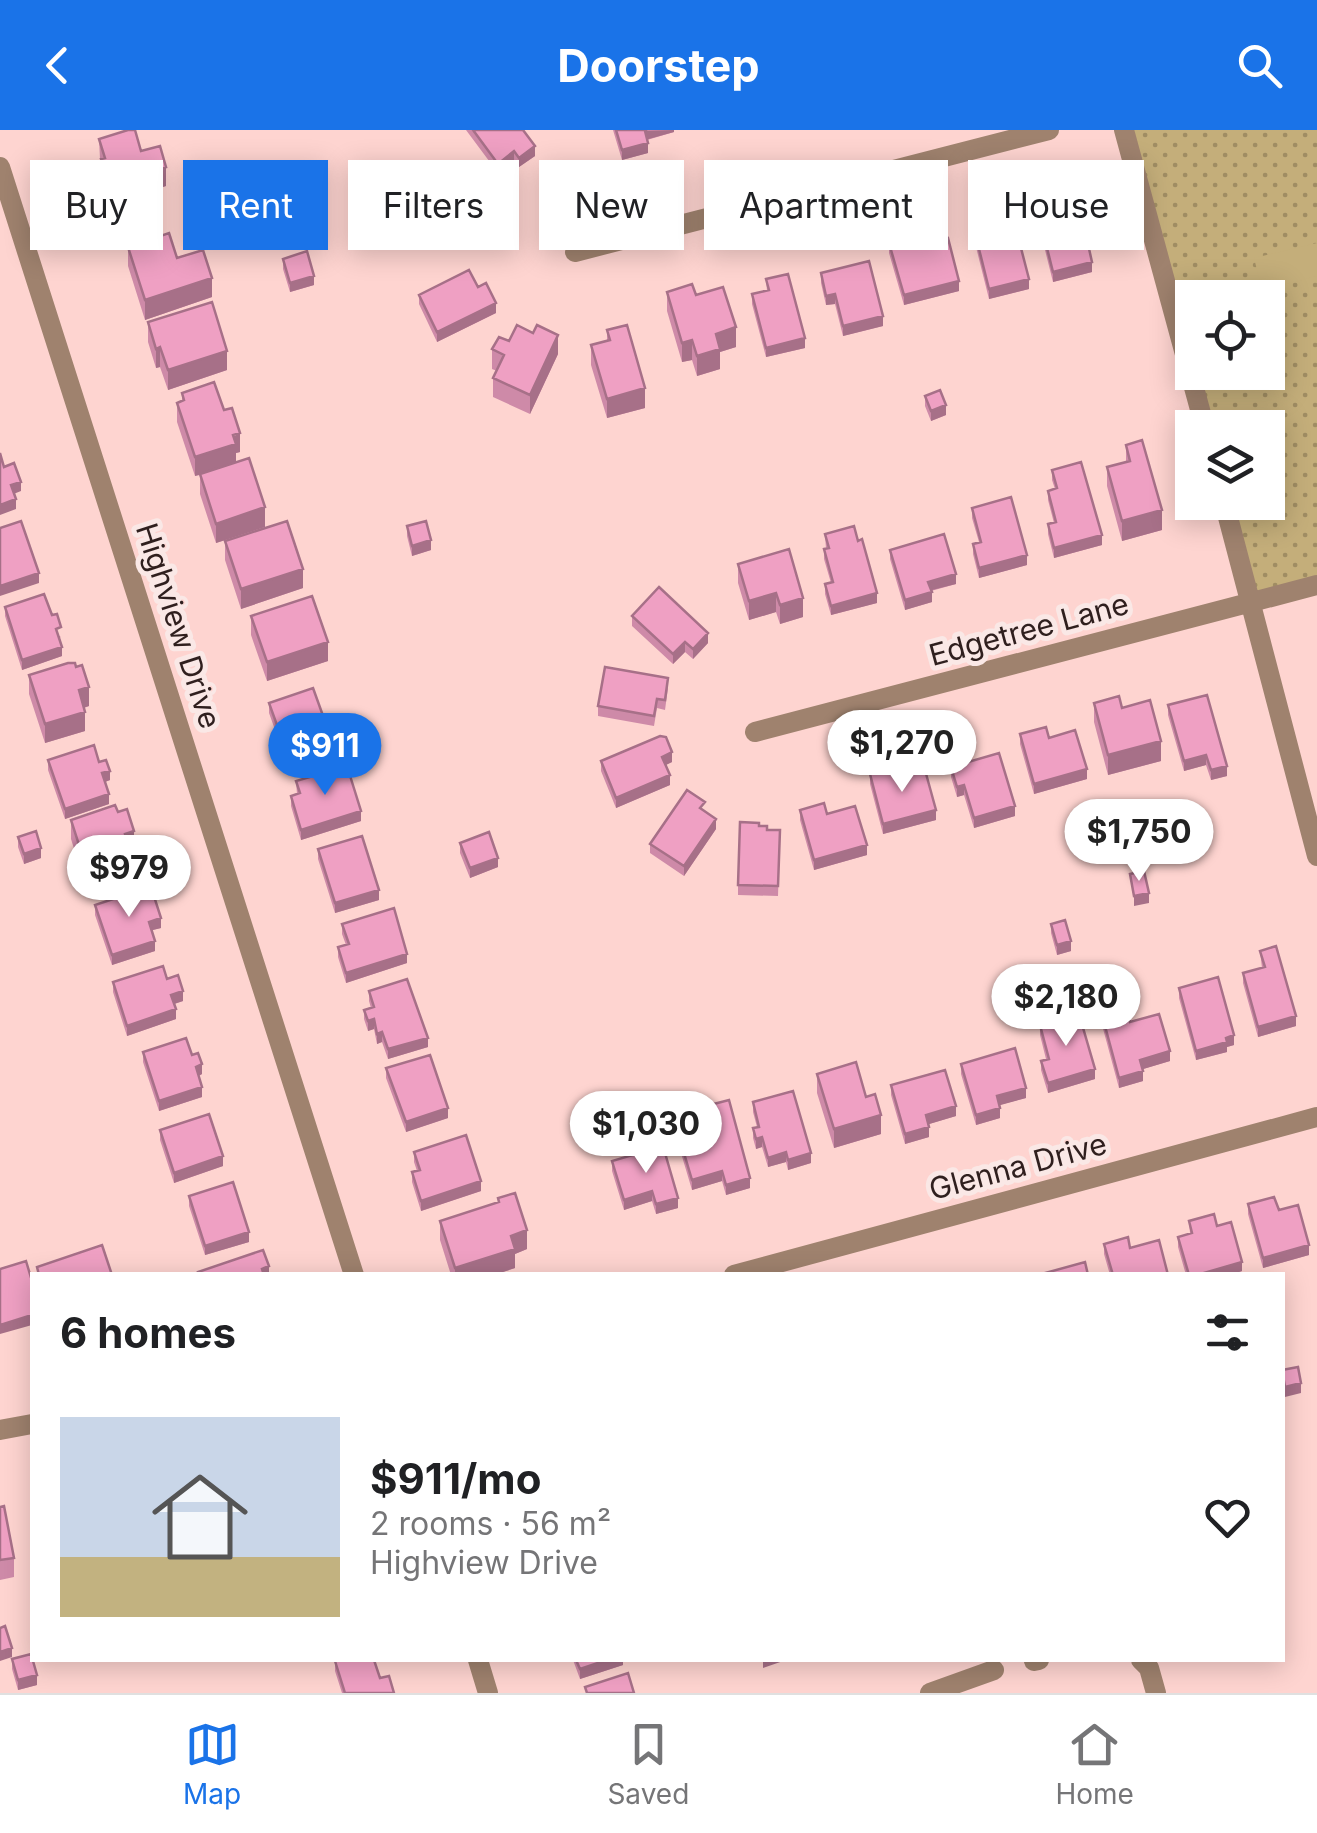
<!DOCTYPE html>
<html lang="en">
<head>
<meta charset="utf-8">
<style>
	body { margin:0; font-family:Inter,sans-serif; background:#f6f6f6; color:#202124; height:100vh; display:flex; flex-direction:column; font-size:38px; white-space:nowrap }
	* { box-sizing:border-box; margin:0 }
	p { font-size:32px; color:#757577 }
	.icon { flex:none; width:55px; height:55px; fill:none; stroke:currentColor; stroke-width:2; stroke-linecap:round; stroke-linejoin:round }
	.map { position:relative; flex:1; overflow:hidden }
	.drawer { position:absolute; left:30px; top:1142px; width:1255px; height:390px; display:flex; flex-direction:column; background:#fff; border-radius:0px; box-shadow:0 5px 25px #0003 }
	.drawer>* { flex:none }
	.hud { position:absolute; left:30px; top:30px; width:1258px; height:90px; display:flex; gap:20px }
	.tools { position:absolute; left:1175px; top:150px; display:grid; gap:20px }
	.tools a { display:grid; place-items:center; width:110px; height:110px; border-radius:0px; background:#fff; box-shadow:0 5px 25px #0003; font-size:50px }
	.price { position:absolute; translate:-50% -85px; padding:0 22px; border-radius:35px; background:#fff; color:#222; font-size:32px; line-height:65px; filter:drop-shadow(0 2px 5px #0008) }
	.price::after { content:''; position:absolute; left:50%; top:60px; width:30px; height:22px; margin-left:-15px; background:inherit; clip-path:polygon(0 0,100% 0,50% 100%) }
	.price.current { background:#1a73e8; color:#fff }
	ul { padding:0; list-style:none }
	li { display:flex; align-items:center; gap:30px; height:250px; padding:0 30px }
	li+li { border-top:2px solid #e0e0e0 }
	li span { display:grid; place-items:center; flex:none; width:280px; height:200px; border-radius:0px; color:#555 }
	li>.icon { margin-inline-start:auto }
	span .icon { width:120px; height:120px; fill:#fffc; stroke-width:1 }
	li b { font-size:42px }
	h2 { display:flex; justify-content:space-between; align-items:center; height:120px; padding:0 30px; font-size:42px }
	.chip { padding:0 35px; border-radius:0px; background:#fff; box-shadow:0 5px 25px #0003; font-size:35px; line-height:90px }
	.chip.current { background:#1a73e8; color:#fff }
	header { display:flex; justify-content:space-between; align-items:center; height:130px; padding:0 30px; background:#1a73e8; color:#fff; font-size:45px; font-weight:700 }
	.tabs { display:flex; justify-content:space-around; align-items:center; height:140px; border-top:2px solid #e0e0e0; background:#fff; font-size:28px; color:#757577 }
	.tabs a { display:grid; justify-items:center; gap:5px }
	.tabs .current { color:#1a73e8 }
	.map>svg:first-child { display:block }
	.green { fill:url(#green-dots); fill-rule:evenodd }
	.pitch { fill:#c4ae7a }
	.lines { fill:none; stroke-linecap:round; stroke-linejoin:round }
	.service { stroke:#9f826e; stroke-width:20 }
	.minor { stroke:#9f826e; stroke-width:20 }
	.wall { fill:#ce8aa8 }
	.shaded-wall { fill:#a77088 }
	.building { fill:#efa0c3; stroke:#a77088; stroke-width:2.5 }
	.labels { text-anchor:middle; stroke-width:10; stroke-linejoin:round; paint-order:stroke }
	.street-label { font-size:30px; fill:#2f1f1e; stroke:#fae8e6 }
</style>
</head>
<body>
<header><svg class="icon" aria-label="back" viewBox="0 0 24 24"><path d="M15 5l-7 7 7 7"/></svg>Doorstep<svg class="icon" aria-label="search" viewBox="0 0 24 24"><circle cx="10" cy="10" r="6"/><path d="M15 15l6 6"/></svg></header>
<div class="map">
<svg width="1317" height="1563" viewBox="0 0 1317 1563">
	<defs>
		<pattern id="green-dots" width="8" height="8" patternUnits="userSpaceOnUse" patternTransform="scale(2.5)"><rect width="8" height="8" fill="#c4ae7a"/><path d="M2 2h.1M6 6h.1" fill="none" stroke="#a08d63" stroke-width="1.8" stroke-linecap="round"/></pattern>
	</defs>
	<rect width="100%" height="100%" fill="#fed4d0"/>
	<path class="green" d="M1124,0H1317V455L1249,473L1224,373L1268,372V298L1205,297ZM1192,168H1268V242H1192Z"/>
	<path class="pitch" d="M1317,113V146L1262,160L1254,128Z"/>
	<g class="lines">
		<path class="service" d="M1141,1530L1149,1538L1156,1563
			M1034,1531L1039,1530
			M930,1563L994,1540"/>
		<path class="minor" d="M1124,0L1205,298
			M0,37L354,1145
			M575,122L1049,0
			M1224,372L1317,726
			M755,602L1317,455
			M734,1145L1317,987
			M0,1300L32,1294
			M478,1530L488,1563"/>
	</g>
	<path class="wall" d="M466,0H523L535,26L519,37L514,31L498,43Z
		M613,0H674V2L647,10L648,23L622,30Z
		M99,9L141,21L166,56L153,60L158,96L120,108L101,49Z
		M477,73L475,82L481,93L476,116L412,102V92Z
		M1039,86L1094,108L1087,110L1092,142L1053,152L1039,96Z
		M973,95L998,99L1029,159L989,169L973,105Z
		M889,113L918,116L959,161L904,175L889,123Z
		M128,117L212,167L145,190L128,136Z
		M283,129L314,155L290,162L283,139Z
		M821,143L883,196L843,206L835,174L826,175L821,153Z
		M766,149L805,218L766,227L752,174V164L767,161Z
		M478,157L496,183L437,212L419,174V165Z
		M667,162L696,165L736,217L720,222V239L697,246L692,230L682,232L667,181Z
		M148,192L227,240L168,260L160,237L156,238L148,212Z
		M607,200L645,278L607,288L591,235V215L607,211Z
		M509,211L558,224L530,284L493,267V248L497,241L492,239V219Z
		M182,263L240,322L236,323V333L265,397L216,413L200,364V345L195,346L177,292V273L182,271Z
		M925,266L946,285L931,291L925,276Z
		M1126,315L1162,400L1122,411L1107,356V337L1126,332Z
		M1052,340L1102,415L1054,428L1048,404V394L1054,393L1048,370V361L1055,359L1052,350Z
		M972,378L1027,435L979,448L973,424V414L979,412L972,388Z
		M407,396L431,420L412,426L407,406Z
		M825,404L877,473L831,485L825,464V454L831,453L824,429V419H826Z
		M225,411L303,458L241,479L225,430Z
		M890,420L956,454L931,461L932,472L905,480L890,429Z
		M738,434L803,487L780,494L776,482L749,490L738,453Z
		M5,477L61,507L59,508L62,526L22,540L5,486Z
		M251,486L328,531L267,551L251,505Z
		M632,486L708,513L693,529L685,522L673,534L632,496Z
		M29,545L89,576L84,578L85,601L45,613L29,564Z
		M668,558L665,580L657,578L654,596L598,586V576Z
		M269,573L331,618L287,633L269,583Z
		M1094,573L1122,578L1161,631L1108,645L1094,592Z
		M1168,575L1227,646L1211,650L1206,635L1184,641L1168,585Z
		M1020,604L1049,608L1087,649L1034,664L1020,614Z
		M48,630L110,650L105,652L109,674L65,689L48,640Z
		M601,631L672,632L665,635L670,655L616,678L601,641Z
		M951,637L1015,686L974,698L964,665L957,667L951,647Z
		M870,644L899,647L936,690L883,704L870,654Z
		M296,651L361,691L301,710L291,676V666L297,664Z
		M800,680L827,684L867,725L814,740L800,690Z
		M705,681L716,699L684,746L650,723V714Z
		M71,690L134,721L130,722L132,745L87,760L71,709Z
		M759,696L767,700H780L778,766L738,765V755Z
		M18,707L41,728L24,734L18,717Z
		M460,713L498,737L470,748L460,723Z
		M318,719L379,770L335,783L318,729Z
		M95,775L161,798L152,800L155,821L112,835L95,785Z
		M342,794L407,833L346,853L338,827V817L346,815L342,804Z
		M1051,794L1071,821L1057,825L1051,803Z
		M1260,821L1296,896L1258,907L1243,853V843L1262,838Z
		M167,849L183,871L174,874L176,889L127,906L113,862V852Z
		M1179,858L1234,915L1227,917V922L1196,930L1179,868Z
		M369,861L428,917L388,929L382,912L377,914L374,899L368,901L364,889V880L371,878L369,871Z
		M1098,870L1130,892L1170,931L1143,939V951L1119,958L1098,880Z
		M1040,895L1095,949L1048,963L1041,940V931L1046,929L1040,905Z
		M143,922L192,925L202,944L199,946L202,967L159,981L143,932Z
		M961,934L1026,968L999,975L1000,988L976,995L961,944Z
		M386,938L448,988L406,1002L386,948Z
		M817,944L866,967L881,1004L834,1018L817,963Z
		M891,955L956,986L929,994V1007L905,1014L891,965Z
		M753,972L811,1033L788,1040L786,1032L768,1037L762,1017L756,1019L753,1008V998L757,997L753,982Z
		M702,977L750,1058L726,1065L722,1051L692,1060L681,1023V1013L707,1006L702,987Z
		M160,1000L223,1036L174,1053L160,1010Z
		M414,1022L481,1061L421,1081L412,1052V1042L417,1041L414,1032Z
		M612,1031L678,1078L656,1084L652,1071L624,1080L612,1041Z
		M189,1066L249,1112L205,1125L189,1076Z
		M498,1068L527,1119L515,1124V1138L494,1145H451L440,1110V1091L498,1072Z
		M1248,1074L1279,1080L1309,1125L1263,1138L1248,1084Z
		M1189,1091L1217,1096L1242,1141L1230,1145H1186L1178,1117V1107L1190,1103Z
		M1104,1114L1130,1118L1168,1145H1110L1104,1124Z
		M0,1377L14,1428V1447L0,1450Z
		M12,1529L37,1555L18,1560L12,1539Z
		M573,1530H623V1535L580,1549Z
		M335,1531L380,1548L394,1563H342L335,1541Z"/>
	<path class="shaded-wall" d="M674,0V2L645,10V1Z
		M648,13V23L622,30V20Z
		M535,16V26L519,37V28Z
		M514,21V31L498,43V34Z
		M166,37V56L147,62V42Z
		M158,77V96L120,108V88Z
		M481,84V93L476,116V106Z
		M1094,98V108L1085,111V101Z
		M1092,132V142L1053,152V142Z
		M314,146V155L290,162V153Z
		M212,148V167L145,190V170Z
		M1029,149V159L989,169V159Z
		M959,151V161L904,175V165Z
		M835,164V174L826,175V166Z
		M496,173V183L437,212V202Z
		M883,186V196L843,206V196Z
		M736,197V217L720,222V239L697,246V226L716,204Z
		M558,205V224L530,284V265Z
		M805,208V218L766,227V218Z
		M692,210V230L682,232V213Z
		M160,217V237L156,238V219Z
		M227,221V240L168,260V240Z
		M645,258V278L607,288V269Z
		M946,275V285L931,291V281Z
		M240,303V322L236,323V333L195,346V327Z
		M21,352V361L11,365V355Z
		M16,369V379L0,385V375Z
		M265,377V397L216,413V394Z
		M1162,380V400L1122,411V391Z
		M1102,405V415L1054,428V418Z
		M431,410V420L412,426V416Z
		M1027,425V435L979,448V438Z
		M303,439V458L241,479V459Z
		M39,443V453L0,466V456Z
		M956,444V454L928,461V452Z
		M932,462V472L905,480V470Z
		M776,463V482L749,490V471Z
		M877,463V473L831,485V476Z
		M803,468V487L780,494V475Z
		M708,503V513L693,529V519Z
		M328,512V531L267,551V532Z
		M685,512V522L673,534V524Z
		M62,517V526L22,540V530Z
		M89,557V576L79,579V560Z
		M85,582V601L45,613V594Z
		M331,608V618L287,633V623Z
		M1161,611V631L1108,645V625Z
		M672,622V632L662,637V627Z
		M1206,625V635L1184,641V631Z
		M1227,636V646L1211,650V640Z
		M1087,639V649L1034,664V654Z
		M110,641V650L102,653V643Z
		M670,645V655L616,678V668Z
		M964,655V665L957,667V657Z
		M109,664V674L65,689V679Z
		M1015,676V686L974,698V688Z
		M936,680V690L883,704V694Z
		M361,681V691L301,710V700Z
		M716,689V699L684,746V736Z
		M134,701V721L125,723V704Z
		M867,715V725L814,740V730Z
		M41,718V728L24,734V724Z
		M132,726V745L87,760V740Z
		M498,728V737L470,748V738Z
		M379,760V770L335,783V773Z
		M1149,763V773L1134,776V766Z
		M161,788V798L149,801V792Z
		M155,811V821L112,835V825Z
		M1071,811V821L1057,825V815Z
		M407,824V833L346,853V843Z
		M183,861V871L171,875V865Z
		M176,879V889L127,906V896Z
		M1296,886V896L1258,907V897Z
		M374,889V899L368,901V891Z
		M382,902V912L377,914V904Z
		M1234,905V915L1227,917V922L1196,930V921Z
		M428,908V917L388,929V919Z
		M1170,921V931L1140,940V930Z
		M202,934V944L196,947V937Z
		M1095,939V949L1048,963V953Z
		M1143,941V951L1119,958V948Z
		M202,957V967L159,981V971Z
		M1026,958V968L997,976V966Z
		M956,976V986L926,995V985Z
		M448,978V988L406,1002V992Z
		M1000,978V988L976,995V985Z
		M881,985V1004L834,1018V999Z
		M929,997V1007L905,1014V1004Z
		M762,1007V1017L756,1019V1009Z
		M786,1022V1032L768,1037V1028Z
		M811,1023V1033L788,1040V1030Z
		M223,1026V1036L174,1053V1043Z
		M722,1041V1051L692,1060V1050Z
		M750,1048V1058L726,1065V1055Z
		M481,1051V1061L421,1081V1071Z
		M652,1061V1071L624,1080V1070Z
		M678,1068V1078L656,1084V1074Z
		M527,1100V1119L515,1124V1138L494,1145H455V1138L511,1106Z
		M249,1102V1112L205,1125V1116Z
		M1309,1115V1125L1263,1138V1128Z
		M1242,1132V1141L1230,1145H1197Z
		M269,1136V1145H262V1139Z
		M32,1185V1195L0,1204V1195Z
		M1301,1253V1263L1285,1267V1257Z
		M12,1518V1527L0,1531V1522Z
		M607,1530H623V1535L580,1549V1539Z
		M763,1530H786L763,1538Z
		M37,1545V1555L18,1560V1550Z"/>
	<path class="building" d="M128,0H135L141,21L160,16L166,37L147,42L158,77L120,88L101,29L105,28L99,9Z
		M473,0H523L535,16L519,28L514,21L498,34Z
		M616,0H646L645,1L648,13L622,20Z
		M422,50L477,63L473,82L481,84L476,106L412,92Z
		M1088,73L1094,98L1085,101L1092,132L1053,142L1039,86Z
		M996,89L998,99L1015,95L1029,149L989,159L973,95Z
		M169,103L177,128L203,120L212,148L145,170L128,117Z
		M915,106L918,116L948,108L959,151L904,165L889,113Z
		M307,121L314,146L290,153L283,129Z
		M869,131L883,186L843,196L835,164L826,166L821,143Z
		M469,140L478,157L486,153L496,173L437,202L419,165Z
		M788,144L805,208L766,218L752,164L769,160L766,149Z
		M692,154L696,165L723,157L736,197L716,204L720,219L697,226L692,210L682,213L667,162Z
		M212,172L227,221L168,240L160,217L156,219L148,192Z
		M517,195L533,203L537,195L558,205L530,265L493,248L504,225L492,219L499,207L509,211Z
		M627,195L645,258L607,269L591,215L610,210L607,200Z
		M214,252L224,280L232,278L240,303L233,305L236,314L195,327L177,273L184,270L182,263Z
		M940,260L946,275L931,281L925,266Z
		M1142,310L1162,380L1122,391L1107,337L1130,331L1126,315Z
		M0,323L4,337L14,333L21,352L11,355L16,369L0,375Z
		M249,328L265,377L216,394L200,344Z
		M1081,332L1102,405L1054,418L1048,394L1056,392L1048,361L1057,358L1052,340Z
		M1011,367L1027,425L979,438L973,414L981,412L972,378Z
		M21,391L39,443L0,456V398Z
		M287,391L303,439L241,459L225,411Z
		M426,391L431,410L412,416L407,396Z
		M854,396L858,411L862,409L877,463L831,476L825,454L833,452L824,419L829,418L825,404Z
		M944,404L956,444L928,452L932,462L905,470L890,420Z
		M789,419L803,468L780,475L776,463L749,471L738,434Z
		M659,457L708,503L693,519L685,512L673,524L632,486Z
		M44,464L52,485L57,484L61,497L56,499L62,517L22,530L5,477Z
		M312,466L328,512L267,532L251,486Z
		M68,533H75L76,537L82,535L89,557L79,560L85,582L45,594L29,545Z
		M605,537L668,548L665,570L657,569L654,586L598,576Z
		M313,558L331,608L287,623L269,573Z
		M1207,565L1227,636L1211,640L1206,625L1184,631L1168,575Z
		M1119,566L1122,578L1150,570L1161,611L1108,625L1094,573Z
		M1046,597L1049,608L1075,600L1087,639L1034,654L1020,604Z
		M660,606L666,607L672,622L662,627L670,645L616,668L601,631Z
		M94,615L99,632L106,630L110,641L102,643L109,664L65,679L48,630Z
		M999,623L1015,676L974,688L964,655L957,657L951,637Z
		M347,636L361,681L301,700L291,666L300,663L296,651Z
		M895,636L899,647L925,640L936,680L883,694L870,644Z
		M687,660L705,672L700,678L716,689L684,736L650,714Z
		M824,673L827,684L855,676L867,715L814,730L800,680Z
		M115,675L118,682L127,679L134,701L125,704L132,726L87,740L71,690Z
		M740,692L759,693V696H767V700H780L778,756L738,755Z
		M36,701L41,718L24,724L18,707Z
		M489,702L498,728L470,738L460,713Z
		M362,706L379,760L335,773L318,719Z
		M1144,741L1149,763L1134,766L1130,744Z
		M140,760L141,764L152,760L161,788L149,792L155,811L112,825L95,775Z
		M394,778L407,824L346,843L338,817L349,814L342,794Z
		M1065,790L1071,811L1057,815L1051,794Z
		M1276,816L1296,886L1258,897L1243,843L1265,837L1260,821Z
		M163,836L167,849L178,845L183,861L171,865L176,879L127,896L113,852Z
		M1218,847L1234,905L1226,908L1227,912L1196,921L1179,858Z
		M407,849L428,908L388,919L382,902L377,904L374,889L368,891L364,880L374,877L369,861Z
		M1123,862L1130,892L1159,884L1170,921L1140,930L1143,941L1119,948L1098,870Z
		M1079,884L1095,939L1048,953L1041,931L1049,929L1040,895Z
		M186,908L192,925L198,923L202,934L196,937L202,957L159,971L143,922Z
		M1015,918L1026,958L997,966L1000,978L976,985L961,934Z
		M430,925L448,978L406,992L386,938Z
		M856,932L866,967L875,964L881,985L834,999L817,944Z
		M945,940L956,976L926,985L929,997L905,1004L891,955Z
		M793,961L811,1023L788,1030L786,1022L768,1028L762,1007L756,1009L753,998L759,997L753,972Z
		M729,970L750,1048L726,1055L722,1041L692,1050L681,1013L709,1005L702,977Z
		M209,984L223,1026L174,1043L160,1000Z
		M466,1005L481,1051L421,1071L412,1042L420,1040L414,1022Z
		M663,1016L678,1068L656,1074L652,1061L624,1070L612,1031Z
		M233,1052L249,1102L205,1116L189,1066Z
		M515,1063L527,1100L511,1106L515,1119L455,1138L440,1091L499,1072L498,1068Z
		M1274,1067L1279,1080L1298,1075L1309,1115L1263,1128L1248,1074Z
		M1214,1084L1217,1096L1231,1092L1242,1132L1197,1145H1189L1178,1107L1192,1103L1189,1091Z
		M1128,1107L1130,1118L1159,1110L1168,1145H1113L1104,1114Z
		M102,1115L112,1145H39L37,1137Z
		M263,1120L269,1136L262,1139L264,1145H199L198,1142Z
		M26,1131L32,1151V1185L0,1195V1139Z
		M1085,1132L1088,1145H1038Z
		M1298,1237L1301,1253L1285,1257L1282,1240Z
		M4,1376L14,1428L0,1430V1377Z
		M5,1496L12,1518L0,1522V1498Z
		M31,1524L37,1545L18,1550L12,1529Z
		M339,1530H374L380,1548L389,1546L394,1563H345L335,1531Z
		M576,1530H607L580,1539Z
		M628,1543L634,1563H587L585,1557Z"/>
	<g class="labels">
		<g class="street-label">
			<text transform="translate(178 496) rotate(72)" y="10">Highview Drive</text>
			<text transform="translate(1029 500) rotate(-15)" y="10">Edgetree Lane</text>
			<text transform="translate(1018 1037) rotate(-15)" y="10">Glenna Drive</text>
		</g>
	</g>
</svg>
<div class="tools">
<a><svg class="icon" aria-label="locate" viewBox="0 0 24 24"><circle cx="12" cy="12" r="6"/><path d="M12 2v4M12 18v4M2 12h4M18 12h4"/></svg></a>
<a><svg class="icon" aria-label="layers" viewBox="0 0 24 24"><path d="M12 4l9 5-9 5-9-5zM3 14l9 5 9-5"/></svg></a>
</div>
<b class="price" style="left:902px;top:665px">$1,270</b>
<b class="price current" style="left:325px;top:668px">$911</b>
<b class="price" style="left:1139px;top:754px">$1,750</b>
<b class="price" style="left:129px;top:790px">$979</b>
<b class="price" style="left:1066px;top:919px">$2,180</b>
<b class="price" style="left:646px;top:1046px">$1,030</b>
<div class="hud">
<a class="chip">Buy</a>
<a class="chip current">Rent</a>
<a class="chip">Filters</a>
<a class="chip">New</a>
<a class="chip">Apartment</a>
<a class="chip">House</a>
</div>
<section class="drawer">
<h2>6 homes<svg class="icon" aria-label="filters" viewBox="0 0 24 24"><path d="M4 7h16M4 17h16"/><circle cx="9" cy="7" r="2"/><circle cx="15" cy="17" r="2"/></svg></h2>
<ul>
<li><span style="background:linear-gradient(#c9d6e8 70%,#c2b280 0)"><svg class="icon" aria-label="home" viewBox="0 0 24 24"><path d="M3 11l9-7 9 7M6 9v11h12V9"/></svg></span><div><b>$911/mo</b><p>2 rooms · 56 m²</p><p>Highview Drive</p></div><svg class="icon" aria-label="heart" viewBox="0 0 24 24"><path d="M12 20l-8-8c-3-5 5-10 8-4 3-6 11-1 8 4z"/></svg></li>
</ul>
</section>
</div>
<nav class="tabs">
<a class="current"><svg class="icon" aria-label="map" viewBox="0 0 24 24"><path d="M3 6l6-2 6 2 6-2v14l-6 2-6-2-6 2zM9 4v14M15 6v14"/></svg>Map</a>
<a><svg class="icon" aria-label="saved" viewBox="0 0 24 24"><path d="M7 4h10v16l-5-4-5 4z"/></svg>Saved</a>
<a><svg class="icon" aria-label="home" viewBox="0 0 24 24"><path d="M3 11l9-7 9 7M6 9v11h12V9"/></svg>Home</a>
</nav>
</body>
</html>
